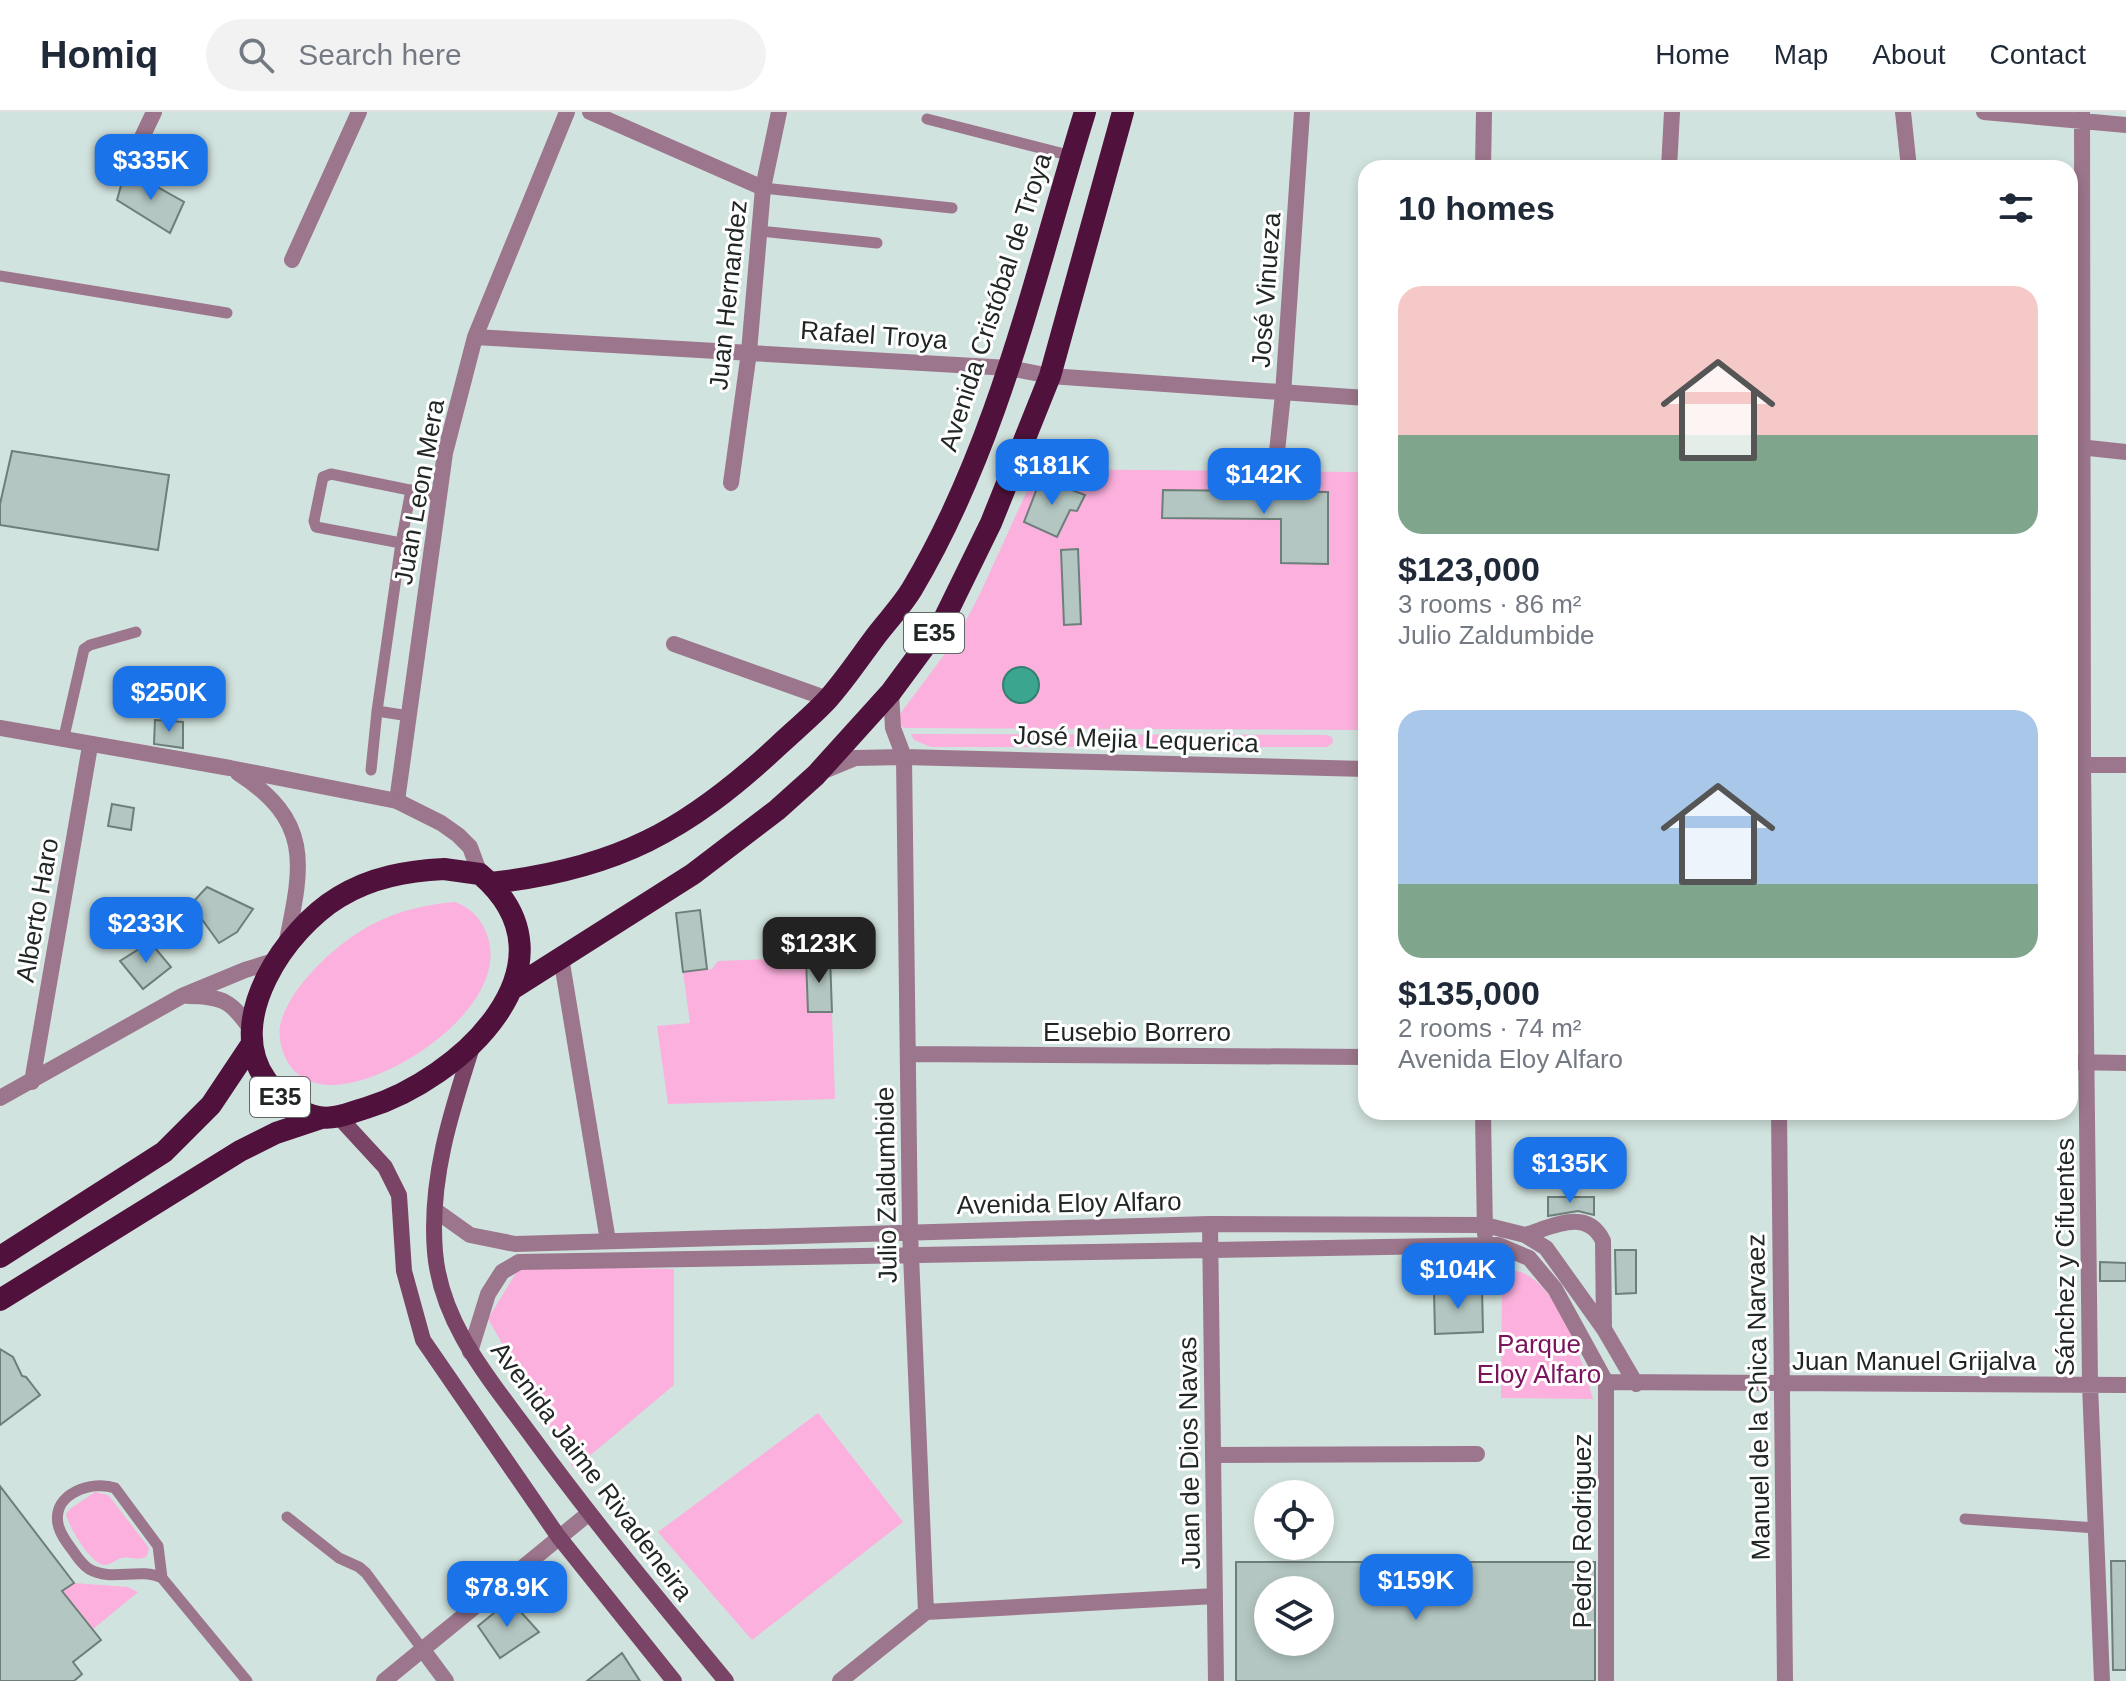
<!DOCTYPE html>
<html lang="en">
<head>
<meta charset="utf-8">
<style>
	body { margin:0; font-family:Arial,sans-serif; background:#f2f2f3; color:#1f2937; height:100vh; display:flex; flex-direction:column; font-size:30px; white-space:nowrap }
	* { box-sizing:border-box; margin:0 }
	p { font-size:26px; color:#747a83 }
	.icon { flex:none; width:44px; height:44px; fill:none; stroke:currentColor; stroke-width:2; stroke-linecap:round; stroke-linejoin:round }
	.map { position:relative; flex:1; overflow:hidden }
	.sheet { position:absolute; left:1358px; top:48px; width:720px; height:960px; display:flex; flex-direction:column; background:#fff; border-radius:24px; box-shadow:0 4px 12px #0003 }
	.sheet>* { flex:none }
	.fabs { position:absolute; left:1254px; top:1368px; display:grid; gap:16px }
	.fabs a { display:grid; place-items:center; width:80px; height:80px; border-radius:50%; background:#fff; box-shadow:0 4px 12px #0003; font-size:40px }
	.price { position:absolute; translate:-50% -68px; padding:0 18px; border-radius:16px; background:#1a73e8; color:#fff; font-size:26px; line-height:52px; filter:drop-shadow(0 2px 4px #0008) }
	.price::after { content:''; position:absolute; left:50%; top:48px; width:24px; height:18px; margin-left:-12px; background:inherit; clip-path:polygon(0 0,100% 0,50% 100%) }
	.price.selected { background:#222; color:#fff }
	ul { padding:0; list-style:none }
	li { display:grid; align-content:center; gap:16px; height:424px; padding:0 40px }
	li span { display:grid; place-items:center; height:248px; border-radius:24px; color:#555 }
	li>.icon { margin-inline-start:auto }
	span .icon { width:144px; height:144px; fill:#fffc; stroke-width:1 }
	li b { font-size:34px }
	h2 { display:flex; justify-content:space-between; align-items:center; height:96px; padding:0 40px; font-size:34px }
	header { display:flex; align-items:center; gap:48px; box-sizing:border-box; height:112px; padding:0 40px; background:#fff; border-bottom:2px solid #e0e1e3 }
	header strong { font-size:38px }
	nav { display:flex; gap:44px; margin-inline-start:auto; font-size:28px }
	.search { width:560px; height:72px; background:#f2f2f3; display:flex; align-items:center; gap:20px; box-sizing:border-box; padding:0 28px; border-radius:44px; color:#747a83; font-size:30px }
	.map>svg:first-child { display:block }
	.green { fill:#fcb0dd }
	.water { fill:#3ca590; stroke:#337f70; stroke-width:2 }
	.building { fill:#b3c6c1; stroke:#6e7f7a; stroke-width:2; fill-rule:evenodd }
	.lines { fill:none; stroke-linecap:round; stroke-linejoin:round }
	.service { stroke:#9c768c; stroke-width:11 }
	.pedestrian { stroke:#9c768c; stroke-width:16 }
	.minor { stroke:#9c768c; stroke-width:16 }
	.tertiary { stroke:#9c768c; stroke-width:16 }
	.secondary { stroke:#794465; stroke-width:16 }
	.trunk { stroke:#50123c; stroke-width:22 }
	.labels { text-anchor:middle; stroke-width:6; stroke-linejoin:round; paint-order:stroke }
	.shield { fill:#fff; stroke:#626766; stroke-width:2 }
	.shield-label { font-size:24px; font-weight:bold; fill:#1f2624 }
	.street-label { font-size:26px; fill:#1f2624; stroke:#fff }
	.park-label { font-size:26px; fill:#7b135d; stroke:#fff }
</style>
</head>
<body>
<header>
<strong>Homiq</strong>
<div class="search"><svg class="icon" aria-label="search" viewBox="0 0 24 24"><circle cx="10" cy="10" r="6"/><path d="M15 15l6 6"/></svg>Search here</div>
<nav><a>Home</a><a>Map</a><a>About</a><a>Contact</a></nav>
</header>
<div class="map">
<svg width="2126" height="1569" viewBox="0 0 2126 1569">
	<rect width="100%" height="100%" fill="#d1e3de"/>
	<path class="green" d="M1037,357L1359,360L1358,618L904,616L899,612L900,602L956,527L979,484Z
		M911,622L1326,623L1332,625L1333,631L1327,635H931L914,628Z
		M455,790C470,796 478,803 485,818C519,889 389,977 327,973C311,972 295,964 287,949C282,940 278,925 280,914C288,875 339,829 373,812C398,799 427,792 455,790Z
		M830,845L835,987L668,992L657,914L690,911L683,860L712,857L718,849Z
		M520,1154L674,1157V1273L574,1357L488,1207Z
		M1502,1157C1509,1158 1519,1159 1526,1162C1561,1181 1583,1250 1593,1287L1501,1286Z
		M818,1301L903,1410L752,1528L658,1420Z
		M95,1380L108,1383L113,1389L149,1436L147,1444C137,1450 133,1444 122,1446C115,1447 112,1453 104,1453C91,1452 68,1414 66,1402L70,1397Z
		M74,1471L128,1475L138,1480L92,1518L62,1479Z"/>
	<path class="water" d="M1003 573a18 18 0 1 1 36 0a18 18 0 1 1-36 0Z"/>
	<path class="building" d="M136,63L184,90L170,121L117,88L122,70L132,68Z
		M12,339L169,363L158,438L0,413V392Z
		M1041,366L1085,383L1077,399L1070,398L1057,425L1024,410Z
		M1163,378L1328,380V452L1281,451V407L1162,406Z
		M1078,437L1081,512L1064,513L1061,438Z
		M155,608L183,610V636L154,632Z
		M112,692L134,696L131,718L108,714Z
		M207,775L253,797L237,820L219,831L191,792Z
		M700,798L707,857L683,860L676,801Z
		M150,830L171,855L143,877L120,849Z
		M830,845L832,900H808L806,846Z
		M1548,1085H1594V1103L1578,1099L1548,1104Z
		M1615,1138H1636V1181L1616,1182Z
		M2100,1150L2126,1151V1169H2100Z
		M1482,1176L1483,1220L1435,1222L1434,1178Z
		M0,1237L13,1245L22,1264L26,1265L40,1283L0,1313Z
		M0,1374L74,1471L62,1479L101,1528L73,1550L82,1562L74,1569H0Z
		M2111,1449H2126V1558H2113Z
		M1236,1450H1595V1569H1236ZM1268,1478H1320V1530H1268Z
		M510,1488L539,1520L500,1546L478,1514Z
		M622,1541L640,1569H587Z"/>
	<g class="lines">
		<path class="service" d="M927,7L1072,44
			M763,76L952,96
			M760,119L877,131
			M0,164L227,201
			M401,431L411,378
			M377,599L409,604
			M63,629L84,537L90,533L136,520
			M371,658L377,599L401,431L316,415L314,409L323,365L331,362L439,384
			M287,1405L339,1446L359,1455L366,1461L423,1538
			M1965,1407L2096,1416
			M162,1466L158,1434L115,1376C93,1368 52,1381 58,1412C60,1422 67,1431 73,1439C77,1445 83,1453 89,1457C111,1470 140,1455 162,1466L247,1569"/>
		<path class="pedestrian" d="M561,845L608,1129"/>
		<path class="minor" d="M590,0L763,76
			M1903,0L1909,56
			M1984,0L2126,13
			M2082,0L2083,653L2090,1273L2102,1569
			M1483,56L1484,0
			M1669,56L1672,0
			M126,59L154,0
			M292,148L359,0
			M475,225L1009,256
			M1275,359L1283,282L1302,0
			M731,371L749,240L763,76L779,0
			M674,532L828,587
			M904,645L910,1119L926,1500
			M397,689L445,341L475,225L567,0
			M188,884C224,884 232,890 252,919
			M908,942L1366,945
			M2070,950L2126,951
			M32,970L90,634
			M0,986L182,884L245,858L277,848
			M1483,1000L1485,1122
			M1779,1000L1785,1569
			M435,1098L470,1123L515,1132L1210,1112L1485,1113L1525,1123L1546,1136L1604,1217L1636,1272
			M1210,1112L1216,1569
			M1525,1123C1552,1115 1587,1095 1603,1129L1604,1215
			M470,1240L488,1182L502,1160L519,1150L1498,1133L1529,1146L1555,1177L1606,1270V1569
			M1606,1270L2126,1273
			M1213,1343L1477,1342
			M423,1538L446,1569
			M384,1569L588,1402
			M840,1569L926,1500L1215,1484"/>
		<path class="tertiary" d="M1009,256L1050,264L1366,286
			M2070,334L2126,340
			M891,580L893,616L904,645L1366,657
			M0,616L230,656L397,689L441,711L458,723L470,735L480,762
			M2070,653H2126
			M821,660L855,646L904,645
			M238,661C314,710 302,755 286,833"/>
		<path class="secondary" d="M473,932C451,1000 429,1068 435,1140C441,1213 492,1270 533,1326C594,1410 660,1489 726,1569
			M338,1004L385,1055L399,1083L404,1159L423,1228L558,1424L674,1569"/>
		<path class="trunk" d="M444,757L480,762C585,852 459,968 366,996C352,1000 335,1008 319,1005C297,1001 279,987 266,968C223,908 286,817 339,785C372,765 407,759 444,757Z
			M491,771C616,757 687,719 779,633C795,618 812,604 827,588C846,567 862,542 879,520C890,506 903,492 912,477C999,331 1035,161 1085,0
			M512,877L693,762L777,698L816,663L891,580L942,511L991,411L1050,264L1123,0
			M0,1145L164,1040L211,993L251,933
			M0,1188L240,1039L276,1021L321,1006"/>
	</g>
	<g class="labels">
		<g class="shield">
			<rect x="904" y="501" width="60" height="40" rx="6"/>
			<rect x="250" y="965" width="60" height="40" rx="6"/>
		</g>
		<g class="shield-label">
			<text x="934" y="529">E35</text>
			<text x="280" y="993">E35</text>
		</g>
		<g class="street-label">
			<text transform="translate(1266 178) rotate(-86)" y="9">José Vinueza</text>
			<text transform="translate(728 183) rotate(-84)" y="9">Juan Hernandez</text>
			<text transform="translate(995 190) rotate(-72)" y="9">Avenida Cristóbal de Troya</text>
			<text transform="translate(874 223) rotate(4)" y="9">Rafael Troya</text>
			<text transform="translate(419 380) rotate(-80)" y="9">Juan Leon Mera</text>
			<text transform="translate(1136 627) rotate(2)" y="9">José Mejia Lequerica</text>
			<text transform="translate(37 798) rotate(-80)" y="9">Alberto Haro</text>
			<text x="1137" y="929">Eusebio Borrero</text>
			<text transform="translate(886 1073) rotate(-91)" y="9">Julio Zaldumbide</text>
			<text transform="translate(1069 1091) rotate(-1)" y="9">Avenida Eloy Alfaro</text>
			<text transform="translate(2065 1145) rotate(-90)" y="9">Sánchez y Cifuentes</text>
			<text x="1914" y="1258">Juan Manuel Grijalva</text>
			<text transform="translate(1758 1285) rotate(-91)" y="9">Manuel de la Chica Narvaez</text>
			<text transform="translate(1189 1341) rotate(-91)" y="9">Juan de Dios Navas</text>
			<text transform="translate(592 1359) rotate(53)" y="9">Avenida Jaime Rivadeneira</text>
			<text transform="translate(1582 1419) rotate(-90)" y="9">Pedro Rodriguez</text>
		</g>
		<g class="park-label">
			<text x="1539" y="1241">Parque<tspan x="1539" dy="30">Eloy Alfaro</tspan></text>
		</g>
	</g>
</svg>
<div class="fabs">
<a><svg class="icon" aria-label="locate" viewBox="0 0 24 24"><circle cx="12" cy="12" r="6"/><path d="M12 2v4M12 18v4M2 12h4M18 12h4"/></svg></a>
<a><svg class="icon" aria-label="layers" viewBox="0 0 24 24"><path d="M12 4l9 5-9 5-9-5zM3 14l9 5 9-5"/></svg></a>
</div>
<b class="price" style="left:151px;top:90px">$335K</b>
<b class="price" style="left:1052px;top:395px">$181K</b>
<b class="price" style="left:1264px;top:404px">$142K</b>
<b class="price" style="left:169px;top:622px">$250K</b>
<b class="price" style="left:146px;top:853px">$233K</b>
<b class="price selected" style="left:819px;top:873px">$123K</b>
<b class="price" style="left:1570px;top:1093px">$135K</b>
<b class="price" style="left:1458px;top:1199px">$104K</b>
<b class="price" style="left:1416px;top:1510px">$159K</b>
<b class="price" style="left:507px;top:1517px">$78.9K</b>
<section class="sheet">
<h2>10 homes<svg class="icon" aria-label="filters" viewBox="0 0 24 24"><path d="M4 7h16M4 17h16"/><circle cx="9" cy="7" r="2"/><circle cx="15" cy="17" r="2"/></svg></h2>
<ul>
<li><span style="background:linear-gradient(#f6c9c9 60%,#7fa58c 0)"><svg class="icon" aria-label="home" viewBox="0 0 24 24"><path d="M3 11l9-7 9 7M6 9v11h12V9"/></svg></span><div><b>$123,000</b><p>3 rooms · 86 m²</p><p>Julio Zaldumbide</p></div></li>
<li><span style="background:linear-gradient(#a9c7e8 70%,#7fa58c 0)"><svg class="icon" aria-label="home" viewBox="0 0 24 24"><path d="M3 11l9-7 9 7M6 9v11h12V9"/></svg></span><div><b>$135,000</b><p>2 rooms · 74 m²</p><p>Avenida Eloy Alfaro</p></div></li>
</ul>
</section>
</div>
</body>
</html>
